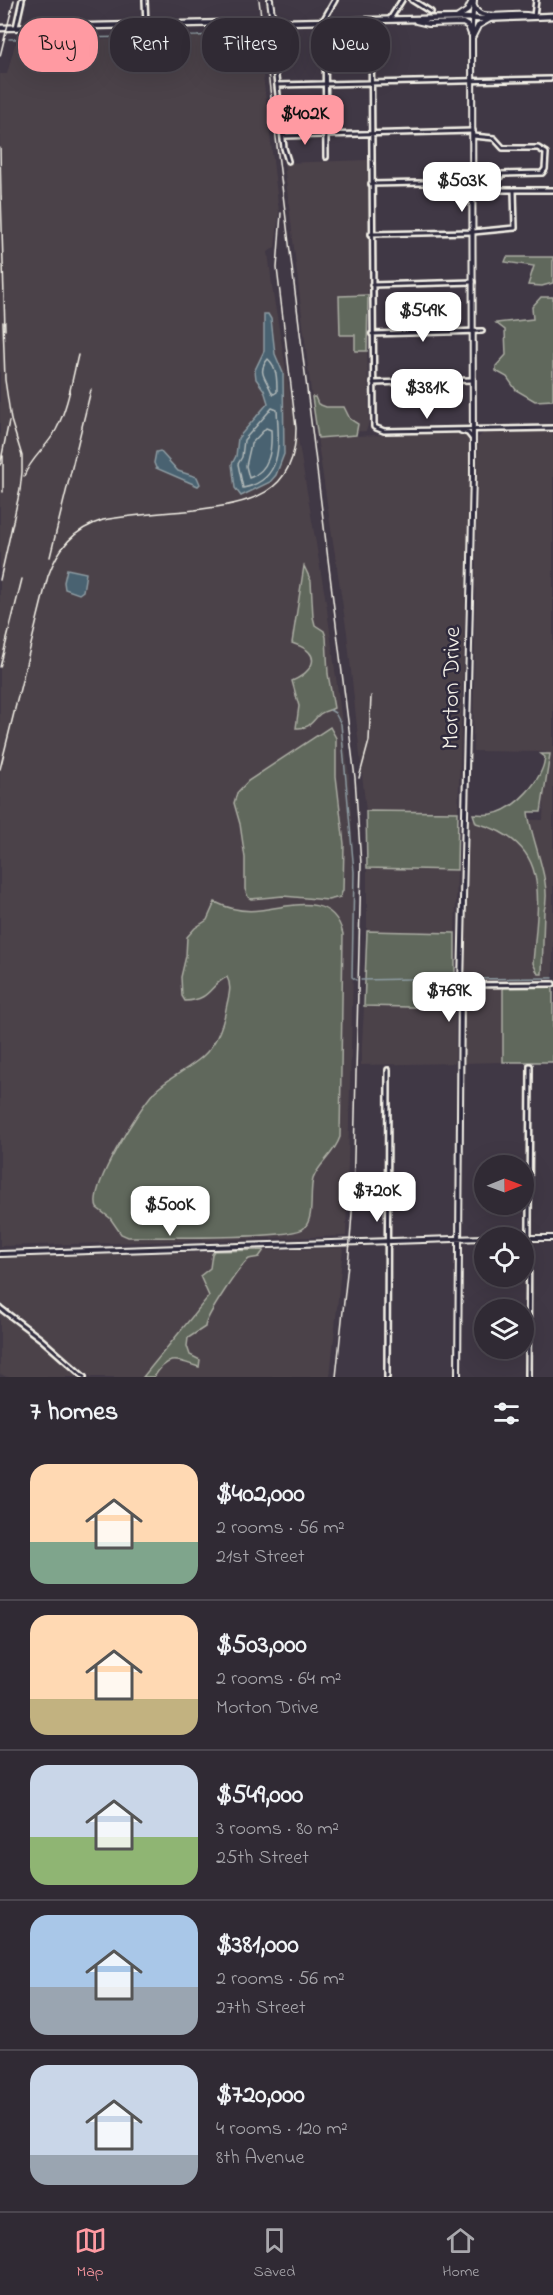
<!DOCTYPE html>
<html lang="en">
<head>
<meta charset="utf-8">
<style>
	body { margin:0; font-family:"Indie Flower",sans-serif; background:#3c3640; color:#f1f3f6; height:100vh; display:flex; flex-direction:column; font-size:22px; white-space:nowrap }
	* { box-sizing:border-box; margin:0 }
	p { font-size:20px; color:#a8a7ac }
	.icon { flex:none; width:33px; height:33px; fill:none; stroke:currentColor; stroke-width:2; stroke-linecap:round; stroke-linejoin:round }
	.map { position:relative; height:1377px; overflow:hidden }
	.panel { display:flex; flex-direction:column; background:#302a34; flex:1 }
	.panel>* { flex:none }
	.hud { position:absolute; left:18px; top:18px; width:518px; height:54px; display:flex; gap:12px }
	.needle { width:39px; rotate:89deg }
	.buttons { position:absolute; left:474px; top:1155px; display:grid; gap:12px }
	.buttons a { display:grid; place-items:center; width:60px; height:60px; border-radius:50%; background:#302a34; box-shadow:0 6px 24px #0002,0 0 0 2px #4b464f; font-size:30px }
	.price { position:absolute; translate:-50% -51px; padding:0 14px; border-radius:12px; background:#fff; color:#222; font-size:20px; line-height:39px; filter:drop-shadow(0 2px 3px #0008) }
	.price::after { content:''; position:absolute; left:50%; top:36px; width:18px; height:14px; margin-left:-9px; background:inherit; clip-path:polygon(0 0,100% 0,50% 100%) }
	.price.active { background:#ff9aa2; color:#111 }
	ul { padding:0; list-style:none }
	li { display:flex; align-items:center; gap:18px; height:150px; padding:0 30px }
	li+li { border-top:2px solid #4b464f }
	li span { display:grid; place-items:center; flex:none; width:168px; height:120px; border-radius:18px; color:#555 }
	li>.icon { margin-inline-start:auto }
	span .icon { width:72px; height:72px; fill:#fffc; stroke-width:1 }
	li b { font-size:26px }
	h2 { display:flex; justify-content:space-between; align-items:center; height:72px; padding:0 30px; font-size:26px }
	.chip { padding:0 21px; border-radius:24px; background:#302a34; box-shadow:0 6px 24px #0002,0 0 0 2px #4b464f; font-size:21px; line-height:54px }
	.chip.active { background:#ff9aa2; color:#111 }
	.menu { display:flex; justify-content:space-around; align-items:center; height:84px; border-top:2px solid #4b464f; background:#302a34; font-size:16px; color:#a8a7ac }
	.menu a { display:grid; justify-items:center; gap:3px }
	.menu .active { color:#ff9aa2 }
	.map>svg:first-child { display:block }
	.built { fill:#4c424a }
	.green { fill:#60685c; stroke:#aaaca2; stroke-width:1.5 }
	.water { fill:#496271; stroke:#8d9ba1; stroke-width:1.5 }
	.lines { fill:none; stroke-linecap:round; stroke-linejoin:round }
	.shore { stroke:#b0b8b8; stroke-width:1.5 }
	.stream { stroke:#8d9ba1; stroke-width:1.5 }
	.minor-casing { stroke:#f4f1e8; stroke-width:8 }
	.tertiary-casing { stroke:#f4f1e8; stroke-width:8 }
	.primary-casing { stroke:#f4f1e8; stroke-width:9 }
	.minor { stroke:#2f2a3d; stroke-width:3 }
	.tertiary { stroke:#2f2a3d; stroke-width:4 }
	.primary { stroke:#2f2a3d; stroke-width:4.5 }
	.rail { stroke:#f4f1e8; stroke-width:1.5 }
	.labels { text-anchor:middle; stroke-width:5; stroke-linejoin:round; paint-order:stroke }
	.street-label { font-size:24px; fill:#f4f1e8; stroke:#2f2a3d }
</style>
</head>
<body>
<div class="map">
<svg width="553" height="1377" viewBox="0 0 553 1377">
	<rect width="100%" height="100%" fill="#403845"/>
	<filter id="ink" filterUnits="userSpaceOnUse"><feTurbulence type="fractalNoise" baseFrequency=".0167" numOctaves="2"/><feDisplacementMap in="SourceGraphic" scale="12" xChannelSelector="R" yChannelSelector="G"/><feConvolveMatrix kernelMatrix="1 2 1 2 8 2 1 2 1" color-interpolation-filters="sRGB"/></filter>
	<g filter="url(#ink)">
		<path class="built" d="M258,33L279,212L275,247L268,252L273,294L326,602L349,776L355,895L346,1236L0,1246V74H7L15,44Z
			M368,160V295L340,296L355,335V351H367L369,422L366,431L316,434L284,163Z
			M484,432H553V979L471,981L465,976L469,819L543,820L546,752L473,751L478,438Z
			M456,433L465,434L471,443L458,812L366,811L347,633L317,437Z
			M367,868L457,870L455,933L367,931Z
			M503,987V1062L463,1063L464,994L470,988Z
			M364,1006L455,1008V1063L361,1065Z
			M343,1248L330,1377H91L35,1329L0,1302V1258Z
			M0,1313L34,1336L78,1377H7L0,1374Z"/>
		<path class="green" d="M507,257H553V283L542,286L528,285L534,266L505,262Z
			M368,295L367,351H355V335H340L339,296Z
			M541,297H553V400L535,401L516,390L507,377L496,371V366L506,355L505,330L496,323L533,319L532,307Z
			M312,397H315L318,404L326,407H344L350,419L358,424L356,435L318,438Z
			M304,566L311,581L313,617L315,625L324,631L326,637L328,674L334,708C329,711 325,710 320,714C311,722 310,729 296,728L299,706L292,681C302,677 320,664 309,652C305,647 297,645 292,643Z
			M330,727L336,738V776L344,844L343,890L340,897L328,900L283,896L251,899L248,897L245,889V858L240,824L234,803L237,793L248,781Z
			M541,754H550L541,812H528C531,841 553,883 544,911L542,974H538L533,963C538,899 553,843 476,823L473,814C479,814 486,815 492,814C515,810 543,780 545,757Z
			M366,811L458,812L457,870L367,868Z
			M215,902C229,909 245,912 260,910C291,906 333,892 343,934L340,1137C334,1155 318,1164 313,1179C309,1193 315,1218 304,1228C293,1240 152,1237 128,1237L121,1234L110,1218L97,1208C88,1188 139,1109 154,1092C168,1078 187,1070 202,1057C217,1044 224,1022 227,1004C229,995 232,986 227,977C209,985 212,1000 185,1001L182,996L181,977L186,956L187,937L195,928L207,920Z
			M367,931L455,933V1008L364,1006Z
			M503,987H553V1062H503Z
			M264,1250L259,1257C256,1258 252,1258 249,1259C241,1264 205,1318 205,1327L188,1338L187,1346L190,1355L200,1360L199,1367C176,1360 169,1354 154,1377H143L209,1296L200,1276L210,1268L212,1254L214,1251Z"/>
		<path class="water" d="M264,314H268L271,319L275,354L283,373L284,454L276,475L270,482L241,496L235,488L232,464L236,456L238,438L268,403L264,390L256,379L255,370L264,351Z
			M160,451L178,471L197,477L200,484L198,486L156,468L154,463L156,452Z
			M67,569L86,573L83,591L79,594L65,589L64,582Z"/>
		<g class="lines">
			<path class="shore" d="M268,359C277,367 277,379 277,392L274,394L272,393C267,379 256,373 268,359Z
				M272,408L277,410C279,443 284,480 243,488L238,464L242,457L244,440Z
				M266,428L271,430C272,450 270,471 249,478L246,466L251,444Z"/>
			<path class="stream" d="M9,39L197,36L258,31L268,28
				M330,710L335,713L341,724L354,872L352,977L356,980
				M466,979L553,978
				M361,980L456,978"/>
			<g class="minor-casing">
				<path id="minor" d="M145,0L146,25
					M412,0L431,12
					M534,16L536,0
					M390,19L402,0
					M371,20L374,427L384,431L553,428
					M323,21L335,0
					M325,21L326,157
					M16,27L22,0
					M274,59L284,148L288,161
					M277,85L550,79
					M283,136L473,131
					M473,136L494,138L503,148H538L546,153L545,169L542,173L502,174L494,187
					M371,184L473,182
					M473,187H494L500,190H553
					M371,234L473,232L515,228L514,190
					M372,285L473,282
					M372,334L482,331
					M373,383L472,380
					M461,431L468,433L472,438
					M461,985L553,984
					M0,1308L41,1339L84,1377
					M387,1377L388,1070
					M528,1377L530,1066"/>
			</g>
			<g class="tertiary-casing">
				<path id="tertiary" d="M270,0L273,22
					M474,6C476,10 476,12 481,14C494,19 516,12 532,16
					M458,17L467,11L472,1
					M416,21L429,24L463,23L468,26L471,34
					M473,36L478,26L490,19
					M524,1238H553
					M0,1254L484,1238
					M458,1377L461,985L473,474L472,24L474,0"/>
			</g>
			<g class="primary-casing">
				<path id="primary" d="M0,28L465,18L479,19L553,16"/>
			</g>
			<use href="#minor" class="minor"/>
			<use href="#tertiary" class="tertiary"/>
			<use href="#primary" class="primary"/>
			<path class="rail" d="M259,0L355,778L361,864L353,1199L349,1254L336,1377
				M0,56L14,0
				M0,148L1,202
				M1,195L5,330
				M0,465L9,421
				M24,476C31,458 47,447 56,430C68,407 72,380 78,355
				M3,492V456
				M50,557L91,390
				M0,580L20,490L22,472V456L11,420L5,380L3,322
				M0,667L22,579
				M0,769L48,576C58,548 74,529 103,520C133,515 164,513 195,510C249,503 296,496 296,428L277,268L281,213
				M359,778L369,741L371,696"/>
		</g>
	</g>
	<g class="labels">
		<g class="street-label">
			<text transform="translate(450 688) rotate(-89)" y="8">Morton Drive</text>
		</g>
	</g>
</svg>
<div class="buttons">
<a><svg class="needle" viewBox="-14 -14 28 28"><path d="M0-13l5 13h-10z" fill="#e53935"/><path d="M0 13l5-13h-10z" fill="#a8a7ac"/></svg></a>
<a><svg class="icon" aria-label="locate" viewBox="0 0 24 24"><circle cx="12" cy="12" r="6"/><path d="M12 2v4M12 18v4M2 12h4M18 12h4"/></svg></a>
<a><svg class="icon" aria-label="layers" viewBox="0 0 24 24"><path d="M12 4l9 5-9 5-9-5zM3 14l9 5 9-5"/></svg></a>
</div>
<b class="price active" style="left:305px;top:146px">$402K</b>
<b class="price" style="left:462px;top:213px">$503K</b>
<b class="price" style="left:423px;top:343px">$549K</b>
<b class="price" style="left:427px;top:420px">$381K</b>
<b class="price" style="left:449px;top:1023px">$769K</b>
<b class="price" style="left:377px;top:1223px">$720K</b>
<b class="price" style="left:170px;top:1237px">$500K</b>
<div class="hud">
<a class="chip active">Buy</a>
<a class="chip">Rent</a>
<a class="chip">Filters</a>
<a class="chip">New</a>
</div>
</div>
<section class="panel">
<h2>7 homes<svg class="icon" aria-label="filters" viewBox="0 0 24 24"><path d="M4 7h16M4 17h16"/><circle cx="9" cy="7" r="2"/><circle cx="15" cy="17" r="2"/></svg></h2>
<ul>
<li><span style="background:linear-gradient(#ffd9b3 65%,#7fa58c 0)"><svg class="icon" aria-label="home" viewBox="0 0 24 24"><path d="M3 11l9-7 9 7M6 9v11h12V9"/></svg></span><div><b>$402,000</b><p>2 rooms · 56 m²</p><p>21st Street</p></div></li>
<li><span style="background:linear-gradient(#ffd9b3 70%,#c2b280 0)"><svg class="icon" aria-label="home" viewBox="0 0 24 24"><path d="M3 11l9-7 9 7M6 9v11h12V9"/></svg></span><div><b>$503,000</b><p>2 rooms · 64 m²</p><p>Morton Drive</p></div></li>
<li><span style="background:linear-gradient(#c9d6e8 60%,#8fb573 0)"><svg class="icon" aria-label="home" viewBox="0 0 24 24"><path d="M3 11l9-7 9 7M6 9v11h12V9"/></svg></span><div><b>$549,000</b><p>3 rooms · 80 m²</p><p>25th Street</p></div></li>
<li><span style="background:linear-gradient(#a9c7e8 60%,#9aa5b1 0)"><svg class="icon" aria-label="home" viewBox="0 0 24 24"><path d="M3 11l9-7 9 7M6 9v11h12V9"/></svg></span><div><b>$381,000</b><p>2 rooms · 56 m²</p><p>27th Street</p></div></li>
<li><span style="background:linear-gradient(#c9d6e8 75%,#9aa5b1 0)"><svg class="icon" aria-label="home" viewBox="0 0 24 24"><path d="M3 11l9-7 9 7M6 9v11h12V9"/></svg></span><div><b>$720,000</b><p>4 rooms · 120 m²</p><p>8th Avenue</p></div></li>
</ul>
</section>
<nav class="menu">
<a class="active"><svg class="icon" aria-label="map" viewBox="0 0 24 24"><path d="M3 6l6-2 6 2 6-2v14l-6 2-6-2-6 2zM9 4v14M15 6v14"/></svg>Map</a>
<a><svg class="icon" aria-label="saved" viewBox="0 0 24 24"><path d="M7 4h10v16l-5-4-5 4z"/></svg>Saved</a>
<a><svg class="icon" aria-label="home" viewBox="0 0 24 24"><path d="M3 11l9-7 9 7M6 9v11h12V9"/></svg>Home</a>
</nav>
</body>
</html>
